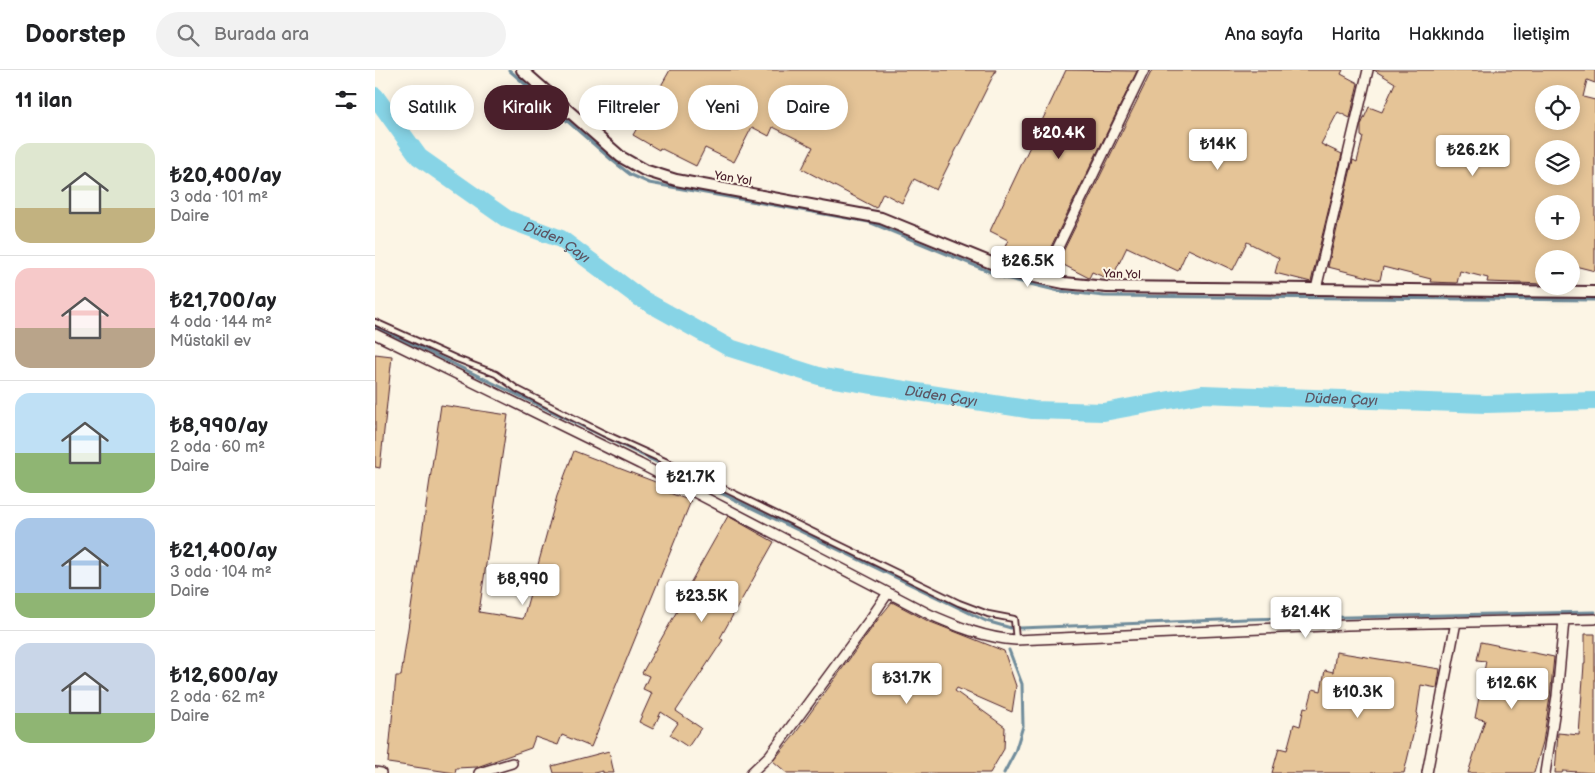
<!DOCTYPE html>
<html lang="tr">
<head>
<meta charset="utf-8">
<style>
	body { margin:0; font-family:"Balsamiq Sans",sans-serif; background:#f2f2f2; color:#202124; height:100vh; display:flex; flex-direction:column; font-size:19px; white-space:nowrap }
	* { box-sizing:border-box; margin:0 }
	p { font-size:16px; color:#757577 }
	.icon { flex:none; width:28px; height:28px; fill:none; stroke:currentColor; stroke-width:2; stroke-linecap:round; stroke-linejoin:round }
	.map { position:relative; flex:1; overflow:hidden }
	.side { display:flex; flex-direction:column; background:#fff; width:375px }
	.side>* { flex:none }
	.banner { position:absolute; left:15px; top:15px; width:475px; height:45px; display:flex; gap:10px }
	.buttons { position:absolute; left:1160px; top:15px; display:grid; gap:10px }
	.buttons a { display:grid; place-items:center; width:45px; height:45px; border-radius:50%; background:#fff; box-shadow:0 2px 12px #0003; font-size:25px }
	.price { position:absolute; translate:-50% -42px; padding:0 11px; border-radius:5px; background:#fff; color:#222; font-size:16px; line-height:32px; filter:drop-shadow(0 1px 2px #0008) }
	.price::after { content:''; position:absolute; left:50%; top:30px; width:15px; height:11px; margin-left:-8px; background:inherit; clip-path:polygon(0 0,100% 0,50% 100%) }
	.price.current { background:#4a1f2b; color:#fff }
	ul { padding:0; list-style:none }
	li { display:flex; align-items:center; gap:15px; height:125px; padding:0 15px }
	li+li { border-top:1px solid #e0e0e0 }
	li span { display:grid; place-items:center; flex:none; width:140px; height:100px; border-radius:15px; color:#555 }
	li>.icon { margin-inline-start:auto }
	span .icon { width:60px; height:60px; fill:#fffc; stroke-width:1 }
	li b { font-size:21px }
	h2 { display:flex; justify-content:space-between; align-items:center; height:60px; padding:0 15px; font-size:21px }
	.pill { padding:0 18px; border-radius:22px; background:#fff; box-shadow:0 2px 12px #0003; font-size:18px; line-height:45px }
	.pill.current { background:#4a1f2b; color:#fff }
	header { display:flex; align-items:center; gap:30px; box-sizing:border-box; height:70px; padding:0 25px; background:#fff; border-bottom:1px solid #e0e0e0 }
	header strong { font-size:24px }
	nav { display:flex; gap:28px; margin-inline-start:auto; font-size:18px }
	.search { width:350px; height:45px; background:#f2f2f2; display:flex; align-items:center; gap:12px; box-sizing:border-box; padding:0 18px; border-radius:28px; color:#757577; font-size:19px }
	main { display:flex; flex:1; min-height:0 }
	.map>svg:first-child { display:block }
	.lines { fill:none; stroke-linecap:round; stroke-linejoin:round }
	.stream { stroke:#6f8c9b; stroke-width:3 }
	.river { stroke:#87d4e6; stroke-width:18 }
	.building { fill:#e5c497; stroke:#4a1f2b; fill-rule:evenodd }
	.service-casing { stroke:#4a1f2b; stroke-width:8 }
	.minor-casing { stroke:#4a1f2b; stroke-width:12 }
	.tertiary-casing { stroke:#4a1f2b; stroke-width:14 }
	.service { stroke:#fcf5e5; stroke-width:4.5 }
	.minor { stroke:#fcf5e5; stroke-width:9 }
	.tertiary { stroke:#fcf5e5; stroke-width:10 }
	.labels { text-anchor:middle; stroke-width:4; stroke-linejoin:round; paint-order:stroke }
	.street-label { font-size:12px; fill:#4a1f2b; stroke:#fcf5e5 }
	.water-label { font-size:14px; font-style:italic; fill:#5c5563; stroke:#fcf5e5 }
</style>
</head>
<body>
<header>
<strong>Doorstep</strong>
<div class="search"><svg class="icon" aria-label="search" viewBox="0 0 24 24"><circle cx="10" cy="10" r="6"/><path d="M15 15l6 6"/></svg>Burada ara</div>
<nav><a>Ana sayfa</a><a>Harita</a><a>Hakkında</a><a>İletişim</a></nav>
</header>
<main>
<section class="side">
<h2>11 ilan<svg class="icon" aria-label="filters" viewBox="0 0 24 24"><path d="M4 7h16M4 17h16"/><circle cx="9" cy="7" r="2"/><circle cx="15" cy="17" r="2"/></svg></h2>
<ul>
<li><span style="background:linear-gradient(#dfe7d0 65%,#c2b280 0)"><svg class="icon" aria-label="home" viewBox="0 0 24 24"><path d="M3 11l9-7 9 7M6 9v11h12V9"/></svg></span><div><b>₺20,400/ay</b><p>3 oda · 101 m²</p><p>Daire</p></div></li>
<li><span style="background:linear-gradient(#f6c9c9 60%,#b9a48a 0)"><svg class="icon" aria-label="home" viewBox="0 0 24 24"><path d="M3 11l9-7 9 7M6 9v11h12V9"/></svg></span><div><b>₺21,700/ay</b><p>4 oda · 144 m²</p><p>Müstakil ev</p></div></li>
<li><span style="background:linear-gradient(#bfe0f5 60%,#8fb573 0)"><svg class="icon" aria-label="home" viewBox="0 0 24 24"><path d="M3 11l9-7 9 7M6 9v11h12V9"/></svg></span><div><b>₺8,990/ay</b><p>2 oda · 60 m²</p><p>Daire</p></div></li>
<li><span style="background:linear-gradient(#a9c7e8 75%,#8fb573 0)"><svg class="icon" aria-label="home" viewBox="0 0 24 24"><path d="M3 11l9-7 9 7M6 9v11h12V9"/></svg></span><div><b>₺21,400/ay</b><p>3 oda · 104 m²</p><p>Daire</p></div></li>
<li><span style="background:linear-gradient(#c9d6e8 70%,#8fb573 0)"><svg class="icon" aria-label="home" viewBox="0 0 24 24"><path d="M3 11l9-7 9 7M6 9v11h12V9"/></svg></span><div><b>₺12,600/ay</b><p>2 oda · 62 m²</p><p>Daire</p></div></li>
</ul>
</section>
<div class="map">
<svg width="1220" height="703" viewBox="0 0 1220 703">
	<rect width="100%" height="100%" fill="#fcf5e5"/>
	<filter id="ink" filterUnits="userSpaceOnUse"><feTurbulence type="fractalNoise" baseFrequency=".02" numOctaves="2"/><feDisplacementMap in="SourceGraphic" scale="10" xChannelSelector="R" yChannelSelector="G"/><feConvolveMatrix kernelMatrix="1 2 1 2 8 2 1 2 1" color-interpolation-filters="sRGB"/></filter>
	<g filter="url(#ink)">
		<g class="lines">
			<path class="stream" d="M134,0L238,91L256,105L274,113L494,152L630,208L684,221L729,226L1220,230
				M0,256L611,551L636,558
				M645,558L871,549L1220,542
				M629,703L640,682L648,656L647,614L634,580"/>
			<path class="river" id="s1" d="M0,26L44,87L132,149L186,169L265,228L355,278L447,307L658,340L729,342L827,324L1111,334L1220,331"/>
		</g>
		<path class="building" d="M295,0H621L561,120L539,109L527,133L508,123L501,138L427,99L438,77L398,57L394,66L377,57L359,92L330,78L321,96L285,78L284,80L258,65Z
			M691,0L762,1L671,187L654,178L646,195L626,186L633,170L615,161Z
			M777,0H968L966,4L983,13L975,48L963,42L946,74L967,84L936,212L900,203L904,188L872,172L858,200L813,179L803,201L752,177L736,210L717,202L714,208L683,192Z
			M999,0H1220V13L1212,10L1208,27L1220,30V201L1196,195V189H1169V214L1112,212L1113,208L1085,201L1082,213L1055,212L1056,209L1008,197L1005,210L953,197L978,90L982,92L988,67L986,66V55L994,37L1007,42L1020,13ZM1169,24H1196V51H1169ZM1169,79H1196V106H1169ZM1169,134H1196V161H1169Z
			M0,284L17,286L5,398L0,397Z
			M66,335L133,345L104,542L148,549L182,426L199,381L283,413L281,418L316,431L216,677L187,665L183,675L160,667L156,678L102,697L81,698L80,703L13,693L21,606H26Z
			M353,446L399,472L345,568L348,570L301,641L326,658L313,677L295,665L303,653L286,642L278,659L264,652L277,623L268,619L274,606L267,603L302,541L300,540Z
			M517,532L553,551L629,581L641,616L637,642L582,618L580,621L630,657L629,679L615,703H412L398,691L417,668L504,548Z
			M1210,564H1220V703L1188,701L1187,703H1180L1183,663L1204,665L1209,594H1210Z
			M1106,572L1179,587L1175,627L1168,672L1159,703H1093L1110,650L1100,648L1111,591L1102,590Z
			M961,582L1065,599L1062,618L1046,615L1042,643L1043,644L1029,703H897L904,678L912,680L919,654L925,656L929,637L933,638L938,619L946,621L950,600L958,602Z
			M234,681L239,703H228V701L219,703H179L177,696Z"/>
		<g class="lines">
			<g class="service-casing">
				<path id="service" d="M0,252L82,289L121,304L142,319L228,363L323,406L584,533L613,544L639,549L641,570"/>
			</g>
			<g class="minor-casing">
				<path id="minor" d="M668,208L769,0
					M941,219L993,0
					M0,264L265,394L556,545C584,557 610,568 641,570L972,555L1220,549
					M0,702L6,703
					M104,703L137,693
					M376,703L395,685L496,548L513,523
					M1052,703L1081,552
					M1170,703L1182,626L1189,550"/>
			</g>
			<g class="tertiary-casing">
				<path id="tertiary" d="M147,0L246,87L269,100L301,110L506,148L641,203L689,213L732,217L1220,222"/>
			</g>
			<use href="#service" class="service"/>
			<use href="#minor" class="minor"/>
			<use href="#tertiary" class="tertiary"/>
		</g>
	</g>
	<g class="labels">
		<g class="street-label">
			<text transform="translate(358 108) rotate(10)" y="4">Yan Yol</text>
			<text transform="translate(747 204) rotate(2)" y="4">Yan Yol</text>
		</g>
		<g class="water-label">
			<text dy="5" stroke="none"><textPath href="#s1" startOffset="238">Düden Çayı</textPath></text>
			<text dy="5" stroke="none"><textPath href="#s1" startOffset="659">Düden Çayı</textPath></text>
			<text dy="5" stroke="none"><textPath href="#s1" startOffset="1062">Düden Çayı</textPath></text>
		</g>
	</g>
</svg>
<div class="buttons">
<a><svg class="icon" aria-label="locate" viewBox="0 0 24 24"><circle cx="12" cy="12" r="6"/><path d="M12 2v4M12 18v4M2 12h4M18 12h4"/></svg></a>
<a><svg class="icon" aria-label="layers" viewBox="0 0 24 24"><path d="M12 4l9 5-9 5-9-5zM3 14l9 5 9-5"/></svg></a>
<a>+</a>
<a>−</a>
</div>
<b class="price current" style="left:684px;top:90px">₺20.4K</b>
<b class="price" style="left:843px;top:101px">₺14K</b>
<b class="price" style="left:1098px;top:107px">₺26.2K</b>
<b class="price" style="left:653px;top:218px">₺26.5K</b>
<b class="price" style="left:316px;top:434px">₺21.7K</b>
<b class="price" style="left:148px;top:536px">₺8,990</b>
<b class="price" style="left:327px;top:553px">₺23.5K</b>
<b class="price" style="left:931px;top:569px">₺21.4K</b>
<b class="price" style="left:532px;top:635px">₺31.7K</b>
<b class="price" style="left:1137px;top:640px">₺12.6K</b>
<b class="price" style="left:983px;top:649px">₺10.3K</b>
<div class="banner">
<a class="pill">Satılık</a>
<a class="pill current">Kiralık</a>
<a class="pill">Filtreler</a>
<a class="pill">Yeni</a>
<a class="pill">Daire</a>
</div>
</div>
</main>
</body>
</html>
